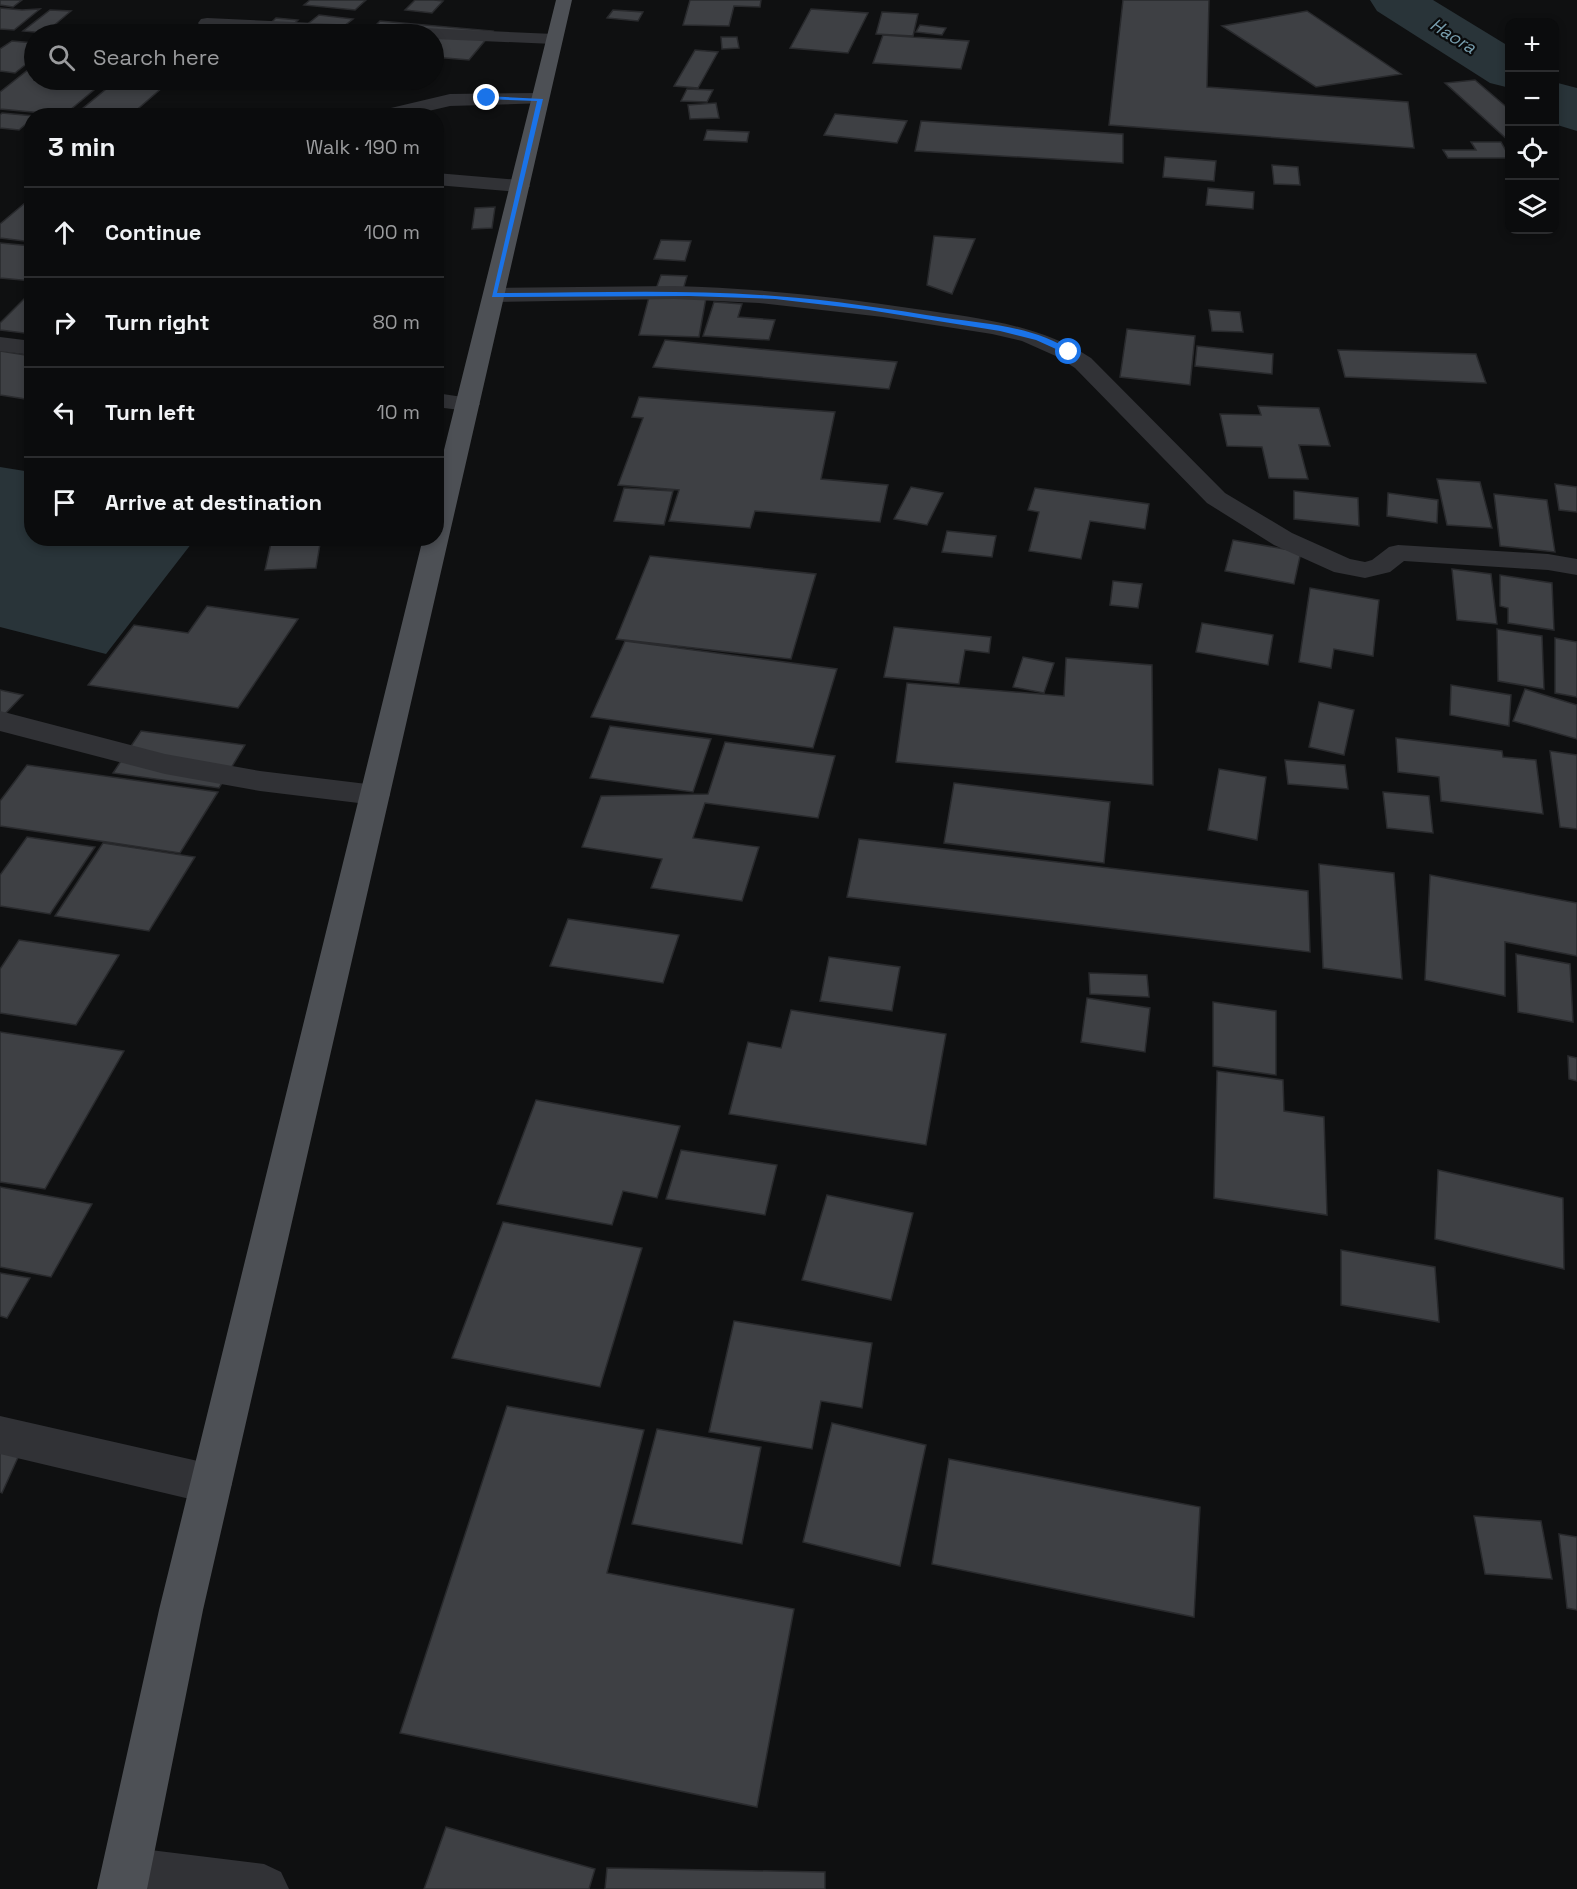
<!DOCTYPE html>
<meta charset="utf-8">
<style>
body{margin:0;font-family:"Space Grotesk",sans-serif;background:#191a1b;color:#f1f3f6}
.controls{position:absolute;right:18px;top:18px;display:grid;overflow:hidden;border-radius:12px;box-shadow:0 3px 9px #0003}
.controls button{width:54px;height:54px;display:grid;place-items:center;padding:0;border:0;border-bottom:2px solid #2b2c2e;background:#0b0c0d;color:#f1f3f6;font:30px sans-serif}
.stop{position:absolute;width:18px;height:18px;margin:-14px;border:4px solid #1a73e8;border-radius:50%;background:#fff}
.stop.end{background:#1a73e8;border-color:#fff;box-shadow:0 2px 6px #0008}
.list{margin:0;padding:0;list-style:none}
h2{display:flex;justify-content:space-between;align-items:center;height:78px;margin:0;padding:0 24px;font-size:26px}
h2 small{font-size:20px;font-weight:400;color:#9a9b9d}
.list li{display:grid;grid-template-columns:39px 1fr auto;gap:18px;align-items:center;box-sizing:border-box;height:90px;padding:0 24px;border-top:2px solid #2b2c2e}
.list b{display:block;font-size:22px;white-space:nowrap}
.list em{font-size:20px;font-style:normal;color:#9a9b9d}
.icon{flex:none;width:33px;height:33px;fill:none;stroke:currentColor;stroke-width:2;stroke-linecap:round;stroke-linejoin:round}
.map{position:relative;flex:none;width:1577px;height:1889px;overflow:hidden}
.search{position:absolute;background:#0b0c0d;box-shadow:0 3px 9px #0003;left:24px;top:24px;width:420px;height:66px;display:flex;align-items:center;gap:15px;box-sizing:border-box;padding:0 21px;border-radius:33px;color:#9a9b9d;font-size:22px}
.panel{position:absolute;background:#0b0c0d;box-shadow:0 3px 9px #0003;left:24px;top:108px;width:420px;height:438px;border-radius:24px}
.map>svg:first-child{display:block}
.water{fill:#293439}
.lines{fill:none;stroke-linecap:round;stroke-linejoin:round}
.river{fill:#293439;fill-rule:evenodd}
.building{fill:#3e4044;stroke:#292a2d;stroke-width:1.5}
.minor{fill:#313236;fill-rule:evenodd}
.major{fill:#4d5055;fill-rule:evenodd}
.route{fill:#1a73e8}
.labels{text-anchor:middle;stroke-width:4.5;stroke-linejoin:round;paint-order:stroke}
.far-water-label{font-size:18px;font-style:italic;fill:#779dad;stroke:#0a0b0c}
</style>
<div class="map">
<svg width="1577" height="1889" viewBox="0 0 1577 1889">
<rect width="100%" height="100%" fill="#0f1011"/>
<!-- water -->
<path class="water" d="M 0,467 L 31,472 L 32,538 L 195,539 L 106,654 L 0,627 Z"/>
<g class="lines">
<!-- river -->
<path class="river" d="M 1370,0 L 1433,0 L 1510,47 L 1510,88 L 1490,83 L 1377,11 Z
M 1554,82 L 1577,88 L 1577,131 L 1554,124 Z"/>
</g>
<!-- building -->
<path class="building" d="M 0,0 L 22,0 L 13,7 L 0,5 Z
M 310,0 L 366,0 L 355,10 L 304,5 Z
M 415,0 L 434,0 L 443,1 L 432,13 L 405,10 Z
M 690,0 L 761,0 L 760,7 L 734,6 L 729,26 L 683,25 Z
M 1123,0 L 1209,0 L 1207,87 L 1408,102 L 1414,148 L 1109,125 Z
M 0,8 L 22,10 L 40,9 L 14,30 L 0,29 Z
M 811,9 L 868,13 L 848,53 L 790,48 Z
M 50,10 L 71,11 L 45,33 L 23,31 Z
M 613,10 L 643,12 L 638,21 L 607,18 Z
M 1307,11 L 1401,74 L 1316,87 L 1222,26 Z
M 882,12 L 918,14 L 913,36 L 876,34 Z
M 319,15 L 353,19 L 334,34 L 295,34 Z
M 276,18 L 298,20 L 283,34 L 259,34 Z
M 380,21 L 493,31 L 469,60 L 434,57 L 434,34 L 367,34 Z
M 920,25 L 946,28 L 942,35 L 916,32 Z
M 199,31 L 245,34 L 195,34 Z
M 883,35 L 969,41 L 961,69 L 873,63 Z
M 721,37 L 737,37 L 739,48 L 722,49 Z
M 12,41 L 34,43 L 34,58 L 15,73 L 0,71 L 0,49 Z
M 695,50 L 718,52 L 698,88 L 674,86 Z
M 34,65 L 34,80 L 106,80 L 64,115 L 0,109 L 0,92 Z
M 117,80 L 171,80 L 132,114 L 82,109 Z
M 1475,80 L 1510,110 L 1510,142 L 1445,83 Z
M 687,89 L 713,90 L 707,102 L 681,101 Z
M 716,103 L 719,118 L 690,119 L 688,105 Z
M 2,113 L 35,116 L 32,116 L 32,119 L 19,130 L 0,128 L 0,115 Z
M 835,114 L 907,121 L 897,143 L 824,135 Z
M 921,121 L 1123,134 L 1123,163 L 915,151 Z
M 707,130 L 749,132 L 747,142 L 704,140 Z
M 1471,142 L 1501,142 L 1510,158 L 1448,158 L 1443,150 L 1476,150 Z
M 1165,157 L 1216,161 L 1214,181 L 1163,177 Z
M 1272,165 L 1298,167 L 1300,185 L 1274,184 Z
M 1208,188 L 1254,192 L 1253,209 L 1206,205 Z
M 32,197 L 32,242 L 0,238 L 0,224 Z
M 495,207 L 492,228 L 472,229 L 475,208 Z
M 934,236 L 975,239 L 952,294 L 927,285 Z
M 661,240 L 691,241 L 685,261 L 654,259 Z
M 0,243 L 32,246 L 32,281 L 0,278 Z
M 661,275 L 687,276 L 683,290 L 656,289 Z
M 32,291 L 32,334 L 0,330 L 0,323 Z
M 649,297 L 706,298 L 699,337 L 639,335 Z
M 714,302 L 742,304 L 738,317 L 775,320 L 769,340 L 703,336 Z
M 1209,310 L 1240,312 L 1243,332 L 1212,331 Z
M 1127,329 L 1195,336 L 1190,385 L 1120,377 Z
M 665,340 L 897,362 L 889,389 L 653,367 Z
M 1197,346 L 1273,354 L 1272,374 L 1195,366 Z
M 1338,350 L 1476,354 L 1486,383 L 1345,377 Z
M 0,351 L 32,356 L 32,400 L 0,395 Z
M 639,397 L 835,412 L 821,479 L 888,485 L 880,522 L 755,511 L 750,528 L 669,521 L 679,490 L 618,485 L 643,418 L 632,417 Z
M 1258,406 L 1319,408 L 1330,446 L 1299,445 L 1308,479 L 1269,478 L 1262,447 L 1227,446 L 1220,414 L 1261,415 Z
M 1437,479 L 1480,482 L 1492,528 L 1447,525 Z
M 1555,484 L 1577,487 L 1577,512 L 1559,510 Z
M 911,487 L 943,493 L 927,525 L 894,519 Z
M 624,488 L 673,491 L 664,525 L 614,521 Z
M 1035,488 L 1149,504 L 1145,529 L 1090,521 L 1081,559 L 1029,551 L 1039,512 L 1028,510 Z
M 1294,491 L 1358,498 L 1359,526 L 1294,519 Z
M 1388,493 L 1438,500 L 1437,523 L 1387,516 Z
M 1494,494 L 1547,500 L 1555,552 L 1500,546 Z
M 947,531 L 996,536 L 992,557 L 942,552 Z
M 272,538 L 321,538 L 316,568 L 265,570 Z
M 1233,540 L 1301,552 L 1294,584 L 1225,571 Z
M 650,556 L 816,574 L 791,659 L 616,639 Z
M 1452,569 L 1491,574 L 1497,624 L 1457,620 Z
M 1500,575 L 1552,583 L 1554,630 L 1508,623 L 1508,608 L 1500,606 Z
M 1113,581 L 1142,584 L 1138,608 L 1110,605 Z
M 1310,588 L 1379,600 L 1373,656 L 1334,649 L 1331,668 L 1299,662 Z
M 207,606 L 298,619 L 238,708 L 88,685 L 134,625 L 188,633 Z
M 1202,623 L 1273,635 L 1268,665 L 1196,652 Z
M 894,627 L 991,637 L 989,653 L 965,650 L 959,684 L 884,677 Z
M 1497,629 L 1542,636 L 1544,689 L 1498,681 Z
M 1555,638 L 1577,642 L 1577,697 L 1555,693 Z
M 625,641 L 837,669 L 813,748 L 591,717 Z
M 1023,657 L 1054,663 L 1044,693 L 1013,687 Z
M 1066,658 L 1152,665 L 1153,785 L 896,762 L 907,683 L 1064,696 Z
M 1451,685 L 1511,695 L 1509,726 L 1450,715 Z
M 1525,689 L 1577,705 L 1577,739 L 1513,721 Z
M 0,690 L 23,695 L 5,714 L 0,713 Z
M 1319,702 L 1354,710 L 1344,755 L 1309,747 Z
M 610,726 L 711,739 L 693,792 L 590,778 Z
M 141,731 L 245,745 L 219,788 L 113,773 Z
M 1396,738 L 1502,751 L 1503,757 L 1536,760 L 1543,814 L 1441,801 L 1439,777 L 1398,772 Z
M 725,742 L 835,756 L 818,818 L 705,803 L 693,838 L 759,847 L 742,901 L 651,888 L 662,859 L 582,847 L 601,796 L 708,794 Z
M 1550,751 L 1577,755 L 1577,829 L 1560,827 Z
M 1285,760 L 1345,765 L 1348,789 L 1288,784 Z
M 27,765 L 218,792 L 180,853 L 0,826 L 0,801 Z
M 1219,769 L 1266,777 L 1257,840 L 1208,830 Z
M 954,783 L 1110,802 L 1104,863 L 944,843 Z
M 1383,792 L 1429,796 L 1433,833 L 1387,828 Z
M 27,837 L 95,847 L 50,914 L 0,906 L 0,875 Z
M 859,839 L 1308,891 L 1310,952 L 847,897 Z
M 103,843 L 195,857 L 149,931 L 55,916 Z
M 1319,864 L 1394,873 L 1402,979 L 1323,968 Z
M 1430,875 L 1577,903 L 1577,956 L 1505,942 L 1505,996 L 1425,980 Z
M 568,919 L 679,935 L 663,983 L 550,966 Z
M 19,940 L 119,955 L 76,1025 L 0,1013 L 0,969 Z
M 1516,954 L 1570,964 L 1573,1022 L 1518,1012 Z
M 829,957 L 900,967 L 892,1011 L 820,1001 Z
M 1089,973 L 1147,975 L 1149,997 L 1090,994 Z
M 1087,998 L 1150,1008 L 1145,1052 L 1081,1042 Z
M 1213,1002 L 1276,1011 L 1276,1075 L 1213,1066 Z
M 791,1010 L 946,1034 L 926,1145 L 729,1114 L 748,1042 L 781,1048 Z
M 0,1032 L 124,1051 L 45,1189 L 0,1182 Z
M 1568,1056 L 1577,1058 L 1577,1081 L 1569,1079 Z
M 1217,1071 L 1283,1080 L 1284,1111 L 1324,1117 L 1327,1215 L 1214,1198 Z
M 536,1100 L 680,1126 L 657,1198 L 623,1191 L 612,1225 L 497,1204 Z
M 681,1150 L 777,1165 L 765,1215 L 666,1199 Z
M 1438,1170 L 1563,1198 L 1564,1269 L 1435,1239 Z
M 0,1187 L 92,1204 L 51,1277 L 0,1267 Z
M 827,1195 L 913,1213 L 891,1300 L 802,1280 Z
M 503,1222 L 642,1248 L 600,1387 L 452,1358 Z
M 1341,1250 L 1435,1267 L 1439,1322 L 1341,1305 Z
M 0,1273 L 30,1278 L 7,1318 L 0,1316 Z
M 734,1321 L 872,1343 L 862,1408 L 821,1401 L 812,1449 L 709,1432 Z
M 507,1406 L 644,1430 L 607,1573 L 794,1609 L 757,1807 L 400,1733 Z
M 832,1423 L 926,1445 L 900,1566 L 803,1542 Z
M 657,1429 L 761,1447 L 742,1544 L 632,1524 Z
M 0,1442 L 24,1444 L 2,1493 L 0,1492 Z
M 949,1459 L 1200,1507 L 1194,1617 L 932,1564 Z
M 1474,1516 L 1541,1521 L 1552,1579 L 1485,1574 Z
M 1559,1534 L 1577,1537 L 1577,1610 L 1567,1608 Z
M 446,1827 L 595,1869 L 589,1889 L 424,1889 Z
M 607,1868 L 825,1872 L 825,1889 L 605,1889 Z"/>
<g class="lines">
<!-- minor -->
<path class="minor" d="M 207,18 L 554,34 L 560,35 L 563,39 L 560,43 L 554,44 L 434,39 L 434,34 L 344,34 L 201,27 L 198,23 L 201,19 Z
M 540,93 L 547,95 L 549,99 L 547,103 L 450,106 L 407,116 L 372,116 L 374,112 L 450,94 Z
M 436,173 L 520,180 L 527,182 L 530,186 L 527,190 L 520,192 L 436,185 Z
M 674,286 C 756,288 836,297 916,309 C 977,318 1039,324 1091,358 L 1225,493 L 1292,533 L 1350,559 L 1365,562 L 1372,560 L 1389,547 L 1398,545 L 1548,554 L 1577,559 L 1577,575 L 1548,570 L 1404,561 L 1390,572 L 1365,578 L 1334,572 L 1274,545 L 1207,503 L 1075,368 L 1058,357 L 1022,341 L 992,334 L 883,317 L 759,303 L 674,299 L 494,302 L 486,300 L 483,295 L 486,290 L 494,288 Z
M 0,337 L 32,341 L 32,355 L 0,351 Z
M 436,393 L 476,399 L 480,404 L 476,409 L 468,411 L 436,407 Z
M 0,711 L 165,754 L 260,771 L 375,785 L 386,788 L 390,795 L 386,802 L 375,805 L 260,791 L 165,774 L 0,731 Z
M 0,1416 L 211,1464 L 226,1470 L 232,1484 L 226,1498 L 211,1504 L 0,1454 Z
M 126,1847 L 264,1864 L 281,1872 L 289,1889 L 110,1889 L 102,1871 L 109,1854 Z"/>
<!-- major -->
<path class="major" d="M 556,0 L 572,0 L 203,1610 L 147,1889 L 97,1889 L 159,1610 L 423,538 L 436,538 L 436,482 Z"/>
</g>
<!-- route -->
<path class="route" d="M 487,96 L 543,99 L 497,293 C 590,293 683,289 775,296 C 832,300 889,309 946,318 C 987,324 1038,327 1072,352 L 1067,354 L 1036,340 L 1000,331 L 869,310 L 775,299 L 689,296 L 492,297 L 537,101 L 485,99 Z"/>
<g class="labels">
<!-- far-water labels -->
<g class="far-water-label">
<text transform="translate(1453 36) rotate(32)" y="6">Haora</text>
</g>
</g>
</svg>
<div class="controls">
<button>+</button>
<button>−</button>
<button><svg class="icon" aria-label="locate" viewBox="0 0 24 24"><circle cx="12" cy="12" r="6"/><path d="M12 2v4M12 18v4M2 12h4M18 12h4"/></svg></button>
<button><svg class="icon" aria-label="layers" viewBox="0 0 24 24"><path d="M12 4l9 5-9 5-9-5zM3 14l9 5 9-5"/></svg></button>
</div>
<div class="stop" style="left:1069px;top:352px"></div>
<div class="stop end" style="left:487px;top:98px"></div>
<div class="search"><svg class="icon" aria-label="search" viewBox="0 0 24 24"><circle cx="10" cy="10" r="6"/><path d="M15 15l6 6"/></svg>Search here</div>
<section class="panel">
<h2>3 min<small>Walk · 190 m</small></h2>
<ul class="list">
<li><svg class="icon" aria-label="ahead" viewBox="0 0 24 24"><path d="M12 20V5M6 11l6-6 6 6"/></svg><div><b>Continue</b></div><em>100 m</em></li>
<li><svg class="icon" aria-label="right" viewBox="0 0 24 24"><path d="M7 20v-9h11M14 6l5 5-5 5"/></svg><div><b>Turn right</b></div><em>80 m</em></li>
<li><svg class="icon" aria-label="left" viewBox="0 0 24 24"><path d="M17 20v-9H6M10 6l-5 5 5 5"/></svg><div><b>Turn left</b></div><em>10 m</em></li>
<li><svg class="icon" aria-label="arrive" viewBox="0 0 24 24"><path d="M6 21V4h12l-3 4 3 4H6"/></svg><div><b>Arrive at destination</b></div></li>
</ul>
</section>
</div>
